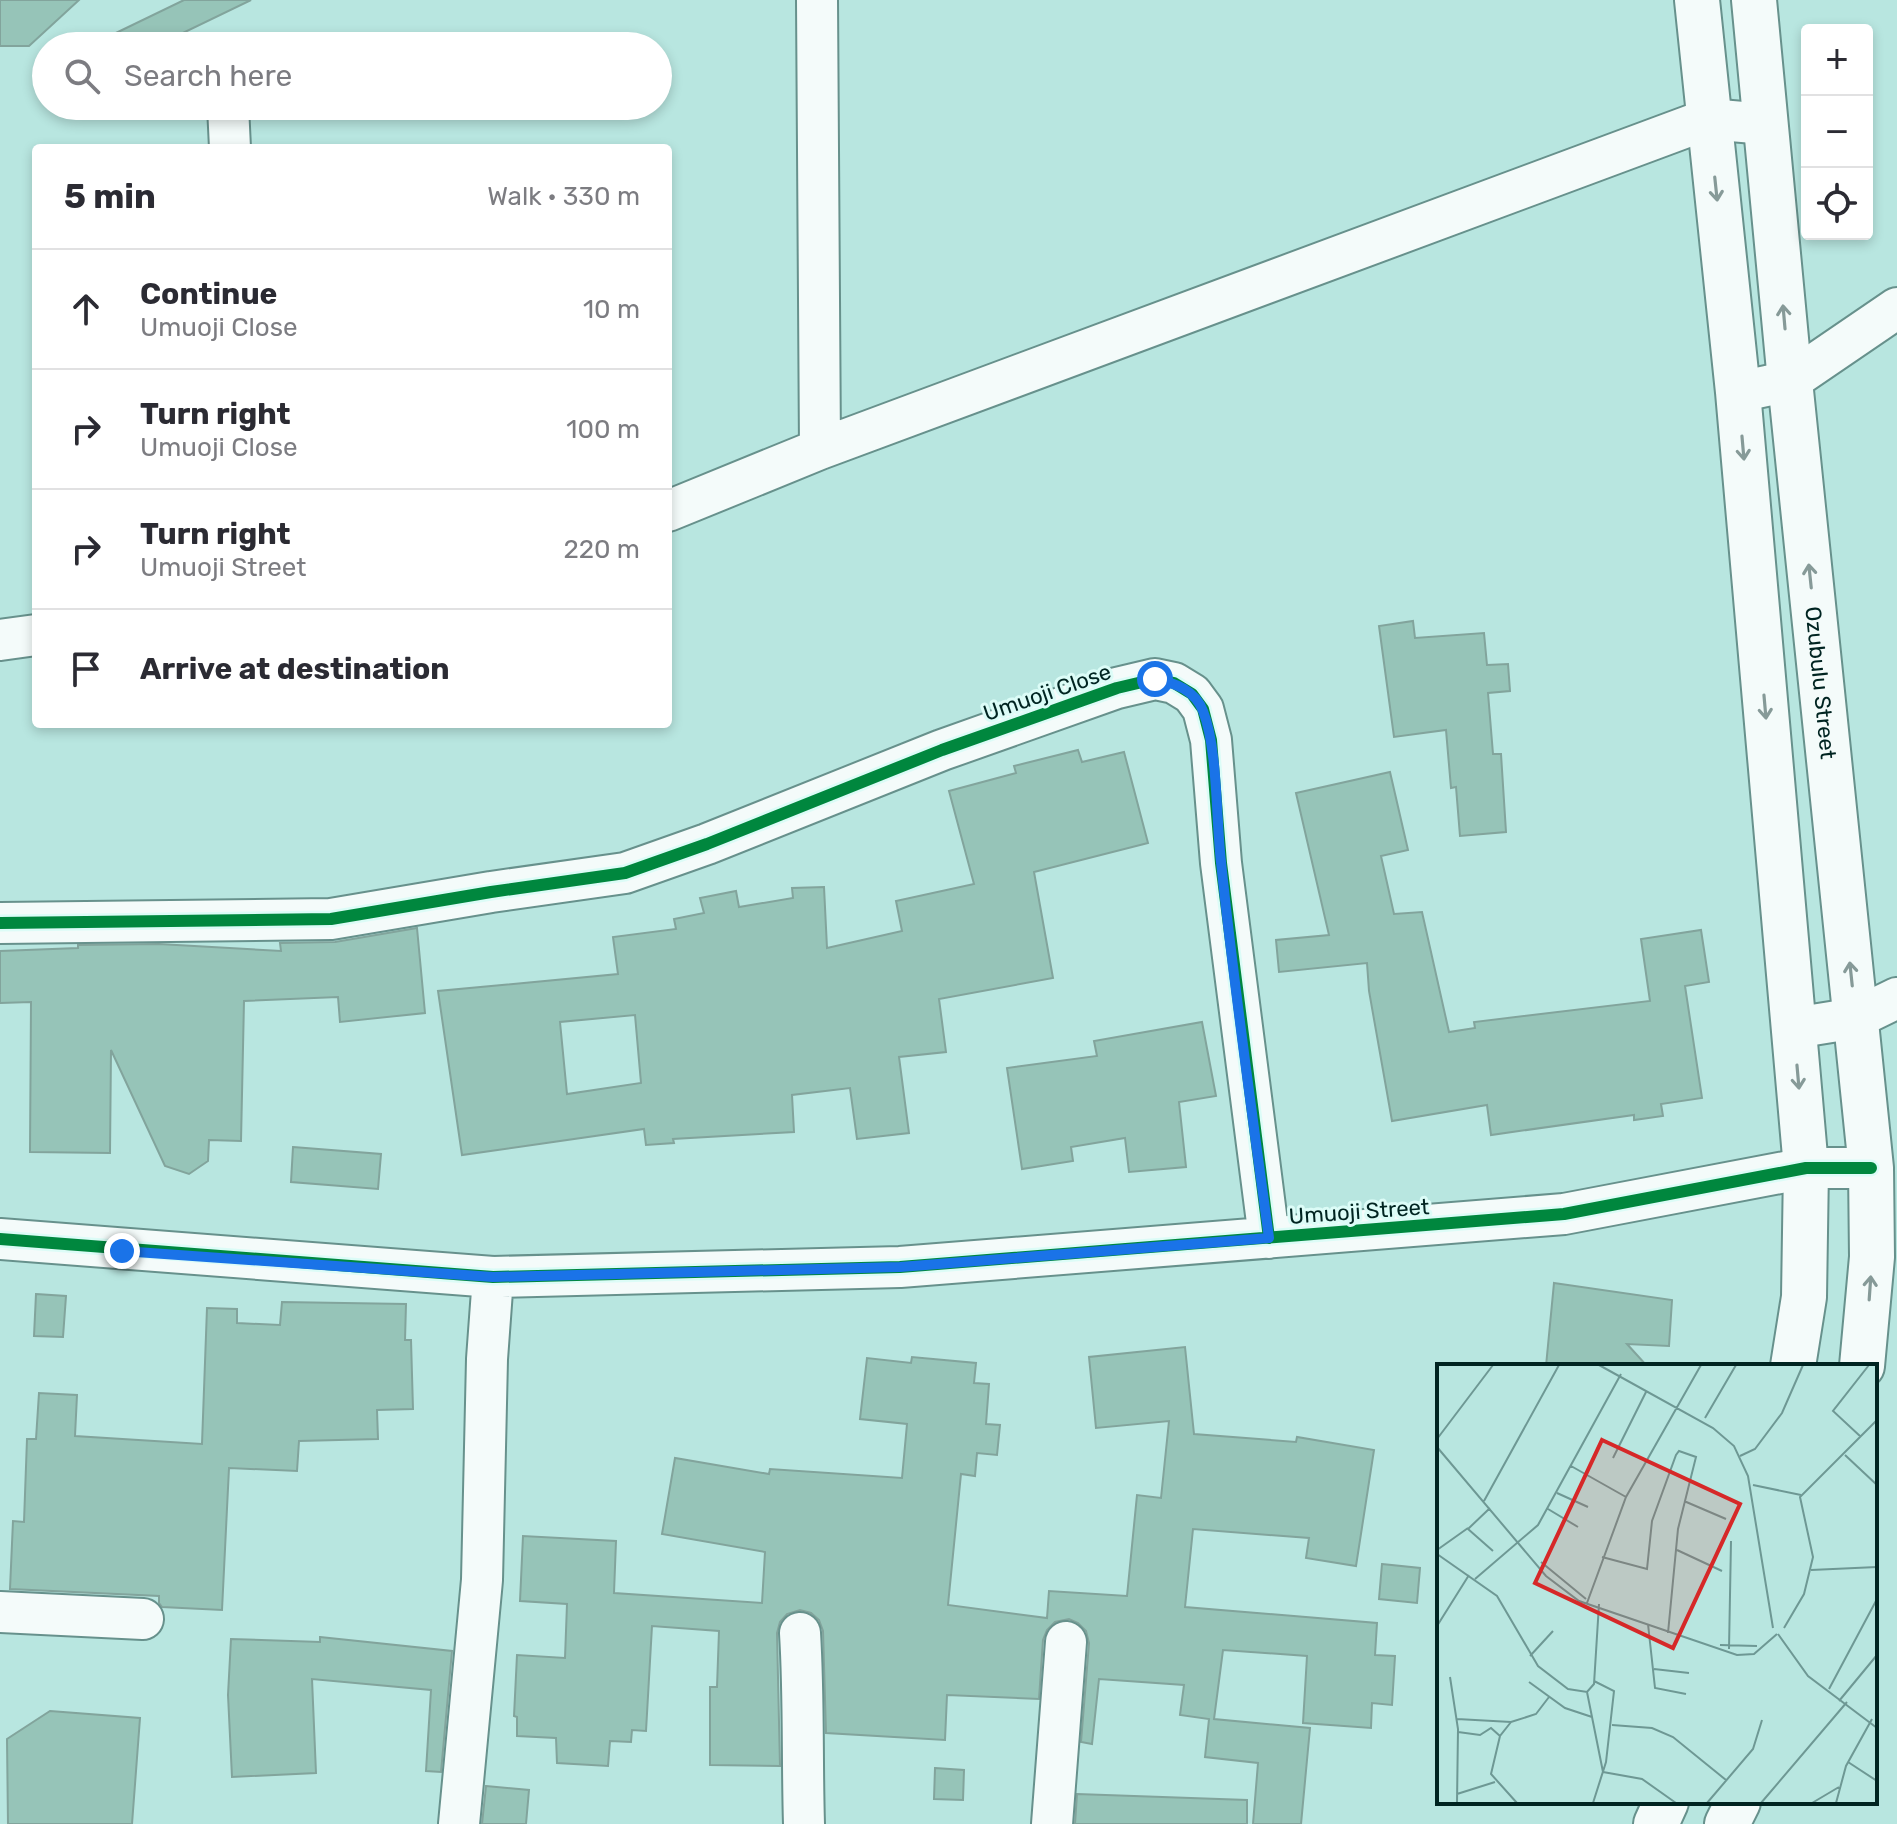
<!DOCTYPE html>
<meta charset="utf-8">
<style>
body{margin:0;font-family:Rubik,sans-serif;background:#f2f2f3;color:#2b2b33}
.controls{position:absolute;right:24px;top:24px;display:grid;overflow:hidden;border-radius:8px;box-shadow:0 4px 12px #0003}
.controls button{width:72px;height:72px;display:grid;place-items:center;padding:0;border:0;border-bottom:2px solid #e1e1e2;background:#fff;color:#2b2b33;font:40px sans-serif}
.stop{position:absolute;width:24px;height:24px;margin:-18px;border:6px solid #1a73e8;border-radius:50%;background:#fff}
.stop.end{background:#1a73e8;border-color:#fff;box-shadow:0 2px 8px #0008}
.list{margin:0;padding:0;list-style:none}
h2{display:flex;justify-content:space-between;align-items:center;height:104px;margin:0;padding:0 32px;font-size:34px}
h2 small{font-size:26px;font-weight:400;color:#7c7c81}
.list li{display:grid;grid-template-columns:52px 1fr auto;gap:24px;align-items:center;box-sizing:border-box;height:120px;padding:0 32px;border-top:2px solid #e1e1e2}
.list b{display:block;font-size:30px;white-space:nowrap}
.list p{margin:0;font-size:26px;white-space:nowrap;color:#7c7c81}
.list em{font-size:26px;font-style:normal;color:#7c7c81}
.icon{flex:none;width:44px;height:44px;fill:none;stroke:currentColor;stroke-width:2;stroke-linecap:round;stroke-linejoin:round}
.map{position:relative;flex:none;width:1897px;height:1824px;overflow:hidden}
.search{position:absolute;background:#fff;box-shadow:0 4px 12px #0003;left:32px;top:32px;width:640px;height:88px;display:flex;align-items:center;gap:20px;box-sizing:border-box;padding:0 28px;border-radius:44px;color:#7c7c81;font-size:30px}
.panel{position:absolute;background:#fff;box-shadow:0 4px 12px #0003;left:32px;top:144px;width:640px;height:584px;border-radius:8px}
.map>svg:first-child{display:block}
.building{fill:#96c4b8;stroke:#82a49c;stroke-width:2;fill-rule:evenodd}
.lines{fill:none;stroke-linecap:round;stroke-linejoin:round}
.street-casing{stroke:#67918c;stroke-width:44}
.secondary-casing{stroke:#67918c;stroke-width:48}
.street{stroke:#f4fbfa;stroke-width:40}
.secondary{stroke:#f4fbfa;stroke-width:44}
.cycleway-casing{stroke:#dcfcf7;stroke-width:17}
.cycleway{stroke:#00873e;stroke-width:12}
.oneway{stroke:#869a98}
.route{stroke:#1a73e8;stroke-width:10}
.labels{text-anchor:middle;stroke-width:6;stroke-linejoin:round;paint-order:stroke}
.street-label{font-size:22px;fill:#002421;stroke:#dcfcf7}
.inset-road{fill:none;stroke:#6e9894;stroke-width:2}
.view{fill:#d62828;fill-opacity:0.15;stroke:#d62828;stroke-width:4}
.inset-edge{fill:none;stroke:#002421;stroke-width:4}
</style>
<div class="map">
<svg width="1897" height="1824" viewBox="0 0 1897 1824">
<rect width="100%" height="100%" fill="#b8e6e0"/>
<!-- building -->
<path class="building" d="M 0,0 L 79,0 L 29,46 L 0,46 Z
M 184,0 L 251,0 L 156,46 L 89,46 Z
M 1413,621 L 1415,638 L 1484,633 L 1487,665 L 1508,664 L 1510,691 L 1488,693 L 1493,754 L 1501,754 L 1506,832 L 1460,836 L 1456,787 L 1451,788 L 1446,730 L 1394,737 L 1379,626 Z
M 1078,750 L 1082,762 L 1124,752 L 1148,843 L 1034,872 L 1053,978 L 939,999 L 946,1052 L 899,1057 L 909,1133 L 857,1139 L 850,1088 L 792,1095 L 794,1132 L 673,1139 L 674,1143 L 646,1145 L 644,1129 L 462,1155 L 438,991 L 618,974 L 613,937 L 676,929 L 674,919 L 704,913 L 700,898 L 736,891 L 739,907 L 793,898 L 792,888 L 824,887 L 827,948 L 902,931 L 896,901 L 974,884 L 949,791 L 1016,773 L 1014,766 ZM 635,1015 L 641,1083 L 567,1094 L 560,1022 Z
M 1390,772 L 1408,850 L 1381,856 L 1394,914 L 1422,912 L 1449,1032 L 1475,1028 L 1474,1022 L 1650,1001 L 1641,939 L 1701,930 L 1709,982 L 1685,986 L 1702,1098 L 1661,1104 L 1663,1116 L 1634,1120 L 1634,1115 L 1491,1135 L 1487,1105 L 1392,1121 L 1369,991 L 1367,963 L 1279,972 L 1276,940 L 1329,935 L 1296,793 Z
M 417,928 L 425,1013 L 340,1022 L 338,997 L 244,1001 L 241,1141 L 209,1140 L 208,1161 L 189,1174 L 165,1166 L 111,1050 L 110,1153 L 30,1152 L 31,1002 L 0,1003 L 0,951 L 78,948 L 78,945 L 159,944 L 281,951 L 280,943 L 335,942 Z
M 1202,1022 L 1216,1096 L 1179,1102 L 1186,1167 L 1129,1172 L 1125,1138 L 1071,1147 L 1073,1161 L 1022,1169 L 1007,1068 L 1097,1056 L 1094,1041 Z
M 293,1147 L 381,1154 L 378,1189 L 291,1182 Z
M 1554,1283 L 1672,1300 L 1669,1346 L 1627,1344 L 1647,1366 L 1546,1366 Z
M 36,1294 L 66,1296 L 63,1337 L 34,1336 Z
M 282,1302 L 406,1304 L 405,1340 L 411,1340 L 413,1409 L 377,1410 L 378,1439 L 299,1441 L 297,1471 L 229,1468 L 222,1610 L 162,1607 L 159,1603 L 159,1596 L 10,1589 L 13,1521 L 24,1522 L 27,1439 L 36,1439 L 39,1393 L 77,1395 L 75,1436 L 202,1444 L 207,1308 L 237,1309 L 237,1323 L 280,1325 Z
M 1185,1347 L 1194,1434 L 1296,1442 L 1297,1437 L 1374,1450 L 1356,1566 L 1306,1558 L 1309,1538 L 1193,1529 L 1185,1607 L 1377,1623 L 1375,1655 L 1395,1656 L 1392,1705 L 1372,1703 L 1371,1728 L 1303,1723 L 1307,1656 L 1223,1650 L 1214,1719 L 1310,1728 L 1301,1824 L 1253,1824 L 1258,1763 L 1205,1757 L 1209,1719 L 1180,1715 L 1184,1685 L 1099,1679 L 1092,1744 L 1081,1742 L 1089,1643 L 1086,1631 L 1078,1623 L 1069,1619 L 1055,1622 L 1047,1630 L 1043,1640 L 1039,1699 L 947,1695 L 945,1740 L 826,1733 L 823,1631 L 819,1620 L 811,1613 L 800,1610 L 787,1614 L 780,1622 L 777,1633 L 780,1766 L 710,1765 L 710,1687 L 717,1687 L 719,1631 L 652,1626 L 646,1731 L 632,1730 L 631,1742 L 610,1741 L 608,1766 L 557,1763 L 556,1738 L 517,1736 L 517,1717 L 514,1716 L 517,1655 L 565,1658 L 567,1604 L 520,1601 L 523,1536 L 616,1541 L 614,1593 L 762,1603 L 765,1552 L 662,1534 L 675,1458 L 769,1474 L 770,1469 L 902,1478 L 907,1424 L 860,1419 L 867,1358 L 911,1363 L 912,1357 L 976,1363 L 974,1383 L 989,1384 L 986,1424 L 1000,1425 L 997,1455 L 977,1453 L 975,1476 L 961,1474 L 948,1605 L 1047,1618 L 1049,1591 L 1127,1596 L 1137,1495 L 1161,1498 L 1169,1421 L 1096,1428 L 1089,1357 Z
M 1382,1564 L 1420,1568 L 1417,1603 L 1379,1599 Z
M 320,1637 L 452,1651 L 441,1772 L 426,1771 L 431,1690 L 312,1679 L 316,1773 L 232,1777 L 228,1695 L 231,1639 L 320,1642 Z
M 50,1711 L 140,1718 L 132,1824 L 8,1824 L 7,1739 Z
M 935,1768 L 964,1770 L 963,1800 L 934,1799 Z
M 486,1786 L 529,1790 L 526,1824 L 482,1824 Z
M 1077,1794 L 1247,1800 L 1247,1824 L 1075,1824 Z"/>
<g class="lines">
<!-- street casing -->
<g class="street-casing">
<path id="street" d="M 817,0 L 820,449
M 228,106 L 230,148
M 1738,392 L 1790,381 L 1897,308
M 668,511 L 820,449 L 1708,119 L 1766,124
M 0,640 L 36,635
M 0,923 L 331,919 L 491,892 L 625,873 L 707,844 L 942,750 L 1117,688 L 1155,679 L 1174,683 L 1192,694 L 1203,709 L 1211,740 L 1221,863 L 1269,1238
M 1794,1028 L 1856,1018 L 1897,998
M 0,1239 L 493,1277 L 900,1267 L 1564,1214 L 1806,1168 L 1871,1168
M 0,1612 L 143,1619
M 800,1633 C 804,1697 802,1760 804,1824
M 459,1824 L 482,1580 L 487,1359 L 493,1277
M 1052,1824 L 1066,1642"/>
</g>
<!-- secondary casing -->
<g class="secondary-casing">
<g id="secondary">
<path d="M 1697,0 L 1738,392 L 1806,1168 L 1804,1297 L 1793,1366"/>
<path id="s1" d="M 1754,0 L 1790,381 L 1871,1168 L 1872,1257 L 1862,1366"/>
<path d="M 1656,1824 L 1666,1802"/>
<path d="M 1727,1824 L 1738,1802"/>
</g>
</g>
<!-- street -->
<use href="#street" class="street"/>
<!-- secondary -->
<use href="#secondary" class="secondary"/>
<!-- cycleway casing -->
<g class="cycleway-casing">
<path id="cycleway" d="M 0,923 L 331,919 L 491,892 L 625,873 L 707,844 L 942,750 L 1117,688 L 1155,679 L 1174,683 L 1192,694 L 1203,709 L 1211,740 L 1221,863 L 1269,1238
M 0,1239 L 493,1277 L 900,1267 L 1564,1214 L 1806,1168 L 1871,1168"/>
</g>
<!-- cycleway -->
<use href="#cycleway" class="cycleway"/>
</g>
<!-- one-way arrows -->
<defs><path id="oneway-shaft" d="M-6 0H5M1.5-3L5.5 0L1.5 3" fill="none" stroke-width="1.6" stroke-linecap="round" stroke-linejoin="round" transform="scale(2)"/></defs>
<g class="oneway">
<use href="#oneway-shaft" transform="translate(1716 189) rotate(84)"/>
<use href="#oneway-shaft" transform="translate(1784 317) rotate(-95)"/>
<use href="#oneway-shaft" transform="translate(1743 448) rotate(85)"/>
<use href="#oneway-shaft" transform="translate(1810 576) rotate(-96)"/>
<use href="#oneway-shaft" transform="translate(1765 707) rotate(85)"/>
<use href="#oneway-shaft" transform="translate(1851 974) rotate(-96)"/>
<use href="#oneway-shaft" transform="translate(1798 1077) rotate(85)"/>
<use href="#oneway-shaft" transform="translate(1870 1288) rotate(-86)"/>
</g>
<g class="lines">
<!-- route -->
<path class="route" d="M 122,1251 L 493,1277 L 900,1267 L 1269,1238 C 1252,1113 1234,988 1221,862 C 1216,820 1218,749 1203,711 C 1195,690 1175,683 1155,679"/>
</g>
<g class="labels">
<!-- street labels -->
<g class="street-label">
<text dy="8" stroke="none"><textPath href="#s1" startOffset="686">Ozubulu Street</textPath></text>
<text transform="translate(1047 692) rotate(-19)" y="8">Umuoji Close</text>
<text transform="translate(1359 1211) rotate(-4)" y="8">Umuoji Street</text>
</g>
</g>
<!-- overview -->
<g transform="translate(1437 1364)">
<rect width="440" height="440" fill="#b8e6e0"/>
<path class="inset-road" d="M 162,1 L 276,64 L 297,82 L 311,112 L 336,264M 268,54 L 299,1M 424,73 L 396,47 L 432,1M 0,75 L 56,1M 0,83 L 109,212 L 142,237 L 300,291 L 317,290 L 340,270M 408,91 L 440,121M 303,92 L 318,85 L 345,49 L 366,1M 176,94 L 209,28M 134,102 L 189,133M 316,121 L 364,131M 120,129 L 151,143M 47,137 L 122,1M 247,137 L 289,155M 53,144 L 31,165 L 56,187M 111,145 L 141,163M 0,186 L 31,164M 240,186 L 285,207M 0,190 L 60,232 L 101,302 L 131,325 L 150,328 L 157,320 L 162,240M 165,193 L 210,205 L 215,157 L 239,91 L 242,87 L 259,93 L 241,165 L 231,269M 104,198 L 149,235M 374,206 L 440,203M 38,215 L 101,161 L 184,10M 150,239 L 189,133 L 264,1M 211,260 L 218,324 L 249,330M 0,262 L 32,211M 347,264 L 367,230 L 376,193 L 363,133 L 440,56M 341,270 L 371,312 L 440,364M 283,281 L 320,282M 292,285 L 294,177M 93,292 L 116,267M 217,305 L 252,309M 13,313 L 21,365 L 20,439M 92,318 L 128,344 L 155,353M 392,325 L 440,235M 150,328 L 166,408M 402,337 L 440,291M 20,355 L 74,358 L 99,350 L 112,333M 74,358 L 63,372 L 54,410 L 80,439M 175,361 L 215,364 L 236,373 L 289,416M 21,368 L 43,371 L 54,364 L 63,372M 411,398 L 440,417M 166,408 L 205,415 L 239,439M 20,430 L 58,418M 156,439 L 169,398 L 177,327 L 157,317M 270,439 L 316,385 L 325,356M 324,439 L 410,338M 375,439 L 402,423M 399,439 L 409,402 L 435,355"/>
<path class="view" d="M 165,76 L 303,140 L 236,284 L 98,219 Z"/>
<rect width="440" height="440" class="inset-edge"/>
</g>
</svg>
<div class="controls">
<button>+</button>
<button>−</button>
<button><svg class="icon" aria-label="locate" viewBox="0 0 24 24"><circle cx="12" cy="12" r="6"/><path d="M12 2v4M12 18v4M2 12h4M18 12h4"/></svg></button>
</div>
<div class="stop" style="left:1155px;top:679px"></div>
<div class="stop end" style="left:122px;top:1251px"></div>
<div class="search"><svg class="icon" aria-label="search" viewBox="0 0 24 24"><circle cx="10" cy="10" r="6"/><path d="M15 15l6 6"/></svg>Search here</div>
<section class="panel">
<h2>5 min<small>Walk · 330 m</small></h2>
<ul class="list">
<li><svg class="icon" aria-label="ahead" viewBox="0 0 24 24"><path d="M12 20V5M6 11l6-6 6 6"/></svg><div><b>Continue</b><p>Umuoji Close</p></div><em>10 m</em></li>
<li><svg class="icon" aria-label="right" viewBox="0 0 24 24"><path d="M7 20v-9h11M14 6l5 5-5 5"/></svg><div><b>Turn right</b><p>Umuoji Close</p></div><em>100 m</em></li>
<li><svg class="icon" aria-label="right" viewBox="0 0 24 24"><path d="M7 20v-9h11M14 6l5 5-5 5"/></svg><div><b>Turn right</b><p>Umuoji Street</p></div><em>220 m</em></li>
<li><svg class="icon" aria-label="arrive" viewBox="0 0 24 24"><path d="M6 21V4h12l-3 4 3 4H6"/></svg><div><b>Arrive at destination</b></div></li>
</ul>
</section>
</div>
